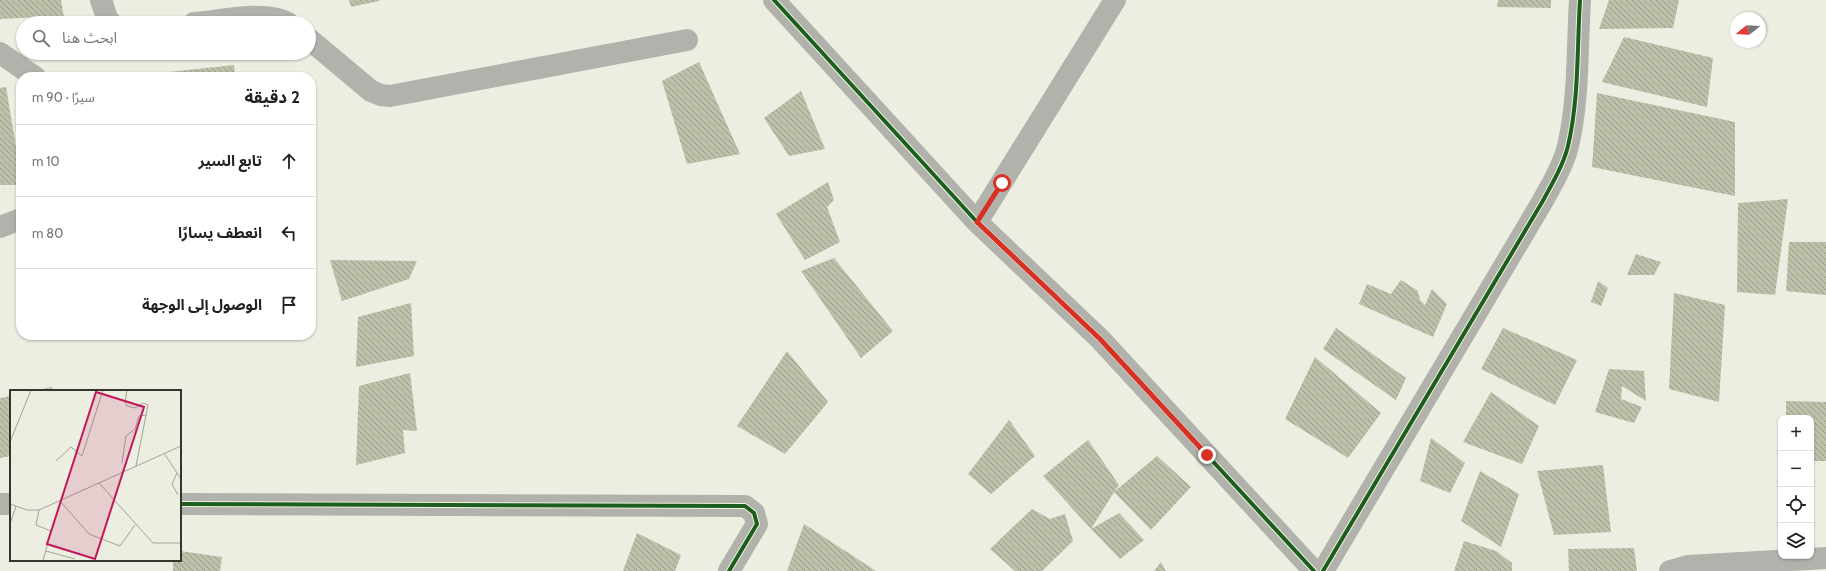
<!DOCTYPE html>
<html lang="ar">
<meta charset="utf-8">
<style>
body{margin:0;font-family:Cabin,"Noto Sans Arabic",sans-serif;background:#f6f6f6;color:#222;direction:rtl}
.controls{position:absolute;right:12px;bottom:12px;display:grid;overflow:hidden;border-radius:8px;box-shadow:0 1px 3px #0004}
.controls button{width:36px;height:36px;display:grid;place-items:center;padding:0;border:0;border-bottom:1px solid #e0e0e0;background:#fff;color:#222;font:20px sans-serif}
.compass{position:absolute;left:1730px;top:12px;width:36px;height:36px;border-radius:50%;background:#fff;box-shadow:0 1px 3px #0004;rotate:252deg}
.stop{position:absolute;width:12px;height:12px;margin:-9px;border:3px solid #d93025;border-radius:50%;background:#fff}
.stop.end{background:#d93025;border-color:#fff;box-shadow:0 1px 4px #0008}
.list{margin:0;padding:0;list-style:none}
h2{display:flex;justify-content:space-between;align-items:center;height:52px;margin:0;padding:0 16px;font-size:17px}
h2 small{font-size:13px;font-weight:400;color:#767676}
.list li{display:grid;grid-template-columns:26px 1fr auto;gap:12px;align-items:center;box-sizing:border-box;height:72px;padding:0 16px;border-top:1px solid #e0e0e0}
.list b{display:block;font-size:15px;white-space:nowrap}
.list em{font-size:13px;font-style:normal;color:#767676}
.icon{flex:none;width:22px;height:22px;fill:none;stroke:currentColor;stroke-width:2;stroke-linecap:round;stroke-linejoin:round}
.map{position:relative;flex:none;width:1826px;height:571px;overflow:hidden;direction:ltr}
.search{position:absolute;background:#fff;box-shadow:0 1px 3px #0004;left:16px;top:16px;width:300px;height:44px;display:flex;align-items:center;gap:10px;box-sizing:border-box;padding:0 14px;border-radius:22px;color:#767676;font-size:15px}
.panel{position:absolute;background:#fff;box-shadow:0 1px 3px #0004;left:16px;top:72px;width:300px;height:268px;border-radius:16px;direction:rtl}
.map>svg:first-child{display:block}
.building{fill:url(#building-back-hatch)}
.lines{fill:none;stroke-linecap:round;stroke-linejoin:round}
.minor{stroke:#b2b2ad;stroke-width:22}
.cycleway-casing{stroke:#f0f3dc;stroke-width:6}
.cycleway{stroke:#1b5e20;stroke-width:4}
.route{stroke:#d93025;stroke-width:5}
.inset-road{fill:none;stroke:#a2a499;stroke-width:1}
.view{fill:#c2185b;fill-opacity:0.15;stroke:#c2185b;stroke-width:2}
.inset-edge{fill:none;stroke:#34352c;stroke-width:2}
</style>
<div class="map">
<svg width="1826" height="571" viewBox="0 0 1826 571">
<defs>
<pattern id="building-back-hatch" width="6" height="6" patternUnits="userSpaceOnUse"><rect width="6" height="6" fill="#bec0a9"/><path d="M-1 5l2 2M0 0l6 6M5-1l2 2" fill="none" stroke="#9b9d8a"/></pattern>
</defs>
<rect width="100%" height="100%" fill="#eceee1"/>
<!-- building -->
<path class="building" d="M 0,0 L 61,0 L 65,23 L 42,23 L 42,17 L 0,19 Z
M 349,0 L 379,0 L 379,1 L 351,7 Z
M 1498,0 L 1551,0 L 1551,8 L 1497,7 Z
M 1609,0 L 1679,0 L 1673,28 L 1599,29 Z
M 1624,37 L 1713,58 L 1707,107 L 1602,82 Z
M 699,62 L 740,154 L 687,164 L 662,81 Z
M 234,65 L 235,77 L 152,77 L 151,74 Z
M 6,87 L 21,177 L 21,185 L 0,185 L 0,88 Z
M 801,91 L 825,149 L 789,156 L 764,118 Z
M 1597,93 L 1735,122 L 1735,196 L 1592,167 Z
M 828,182 L 834,200 L 827,207 L 840,242 L 805,260 L 776,214 Z
M 1788,199 L 1775,295 L 1737,292 L 1738,203 Z
M 1789,242 L 1826,242 L 1826,295 L 1786,291 Z
M 1636,254 L 1661,262 L 1654,275 L 1627,275 Z
M 834,258 L 893,331 L 861,358 L 801,271 Z
M 330,260 L 417,261 L 409,279 L 342,301 Z
M 1401,280 L 1418,291 L 1420,300 L 1425,305 L 1432,289 L 1447,304 L 1433,337 L 1359,304 L 1367,284 L 1391,294 Z
M 1598,281 L 1608,288 L 1601,306 L 1591,302 Z
M 1674,293 L 1725,305 L 1719,402 L 1669,389 Z
M 411,303 L 414,356 L 356,367 L 358,317 Z
M 1336,328 L 1406,378 L 1396,400 L 1323,349 Z
M 1503,328 L 1577,360 L 1555,405 L 1481,369 Z
M 787,351 L 828,402 L 785,454 L 737,426 Z
M 1315,357 L 1381,413 L 1348,458 L 1285,419 Z
M 1609,369 L 1644,371 L 1646,401 L 1622,386 L 1621,399 L 1642,407 L 1634,423 L 1595,412 Z
M 410,373 L 417,431 L 403,430 L 405,453 L 356,465 L 359,386 Z
M 52,387 L 52,391 L 38,391 L 38,390 Z
M 1491,392 L 1539,426 L 1522,464 L 1463,442 Z
M 11,396 L 11,456 L 0,458 L 0,398 Z
M 1786,401 L 1826,402 L 1826,461 L 1811,461 L 1811,418 L 1786,418 Z
M 1009,420 L 1035,456 L 991,494 L 968,474 Z
M 1431,438 L 1465,463 L 1450,493 L 1420,481 Z
M 1088,440 L 1119,485 L 1114,492 L 1157,456 L 1191,487 L 1151,530 L 1114,492 L 1091,529 L 1119,513 L 1144,540 L 1120,559 L 1091,529 L 1043,476 Z
M 1603,465 L 1611,532 L 1554,535 L 1537,471 Z
M 1480,471 L 1519,494 L 1501,547 L 1461,521 Z
M 1032,509 L 1050,519 L 1065,514 L 1073,541 L 1042,571 L 1015,571 L 990,549 Z
M 804,524 L 876,571 L 787,571 Z
M 637,533 L 681,555 L 675,571 L 623,571 Z
M 1464,541 L 1496,551 L 1512,563 L 1512,571 L 1454,571 Z
M 1634,548 L 1637,571 L 1569,571 L 1568,549 Z
M 180,551 L 222,557 L 220,571 L 173,571 L 173,560 L 180,560 Z
M 1161,562 L 1166,571 L 1154,571 Z"/>
<g class="lines">
<!-- minor -->
<path class="minor" d="M 101,0 L 107,18 L 111,23
M 774,0 L 977,222 L 1100,339 L 1314,571
M 194,23 C 220,21 266,10 288,23
M 309,39 L 371,91 L 381,95 L 390,96 L 687,40
M 0,53 L 35,77
M 977,222 L 1115,0
M 0,227 L 21,219
M 0,504 L 11,504
M 180,504 L 745,506 L 754,513 L 757,524 L 729,571
M 1323,571 L 1541,204 C 1551,186 1563,166 1568,146 C 1579,99 1577,48 1580,0
M 1670,571 L 1688,566 L 1826,558"/>
<!-- cycleway casing -->
<g class="cycleway-casing">
<path id="cycleway" d="M 774,0 L 977,222 L 1100,339 L 1314,571
M 180,504 L 745,506 L 754,513 L 757,524 L 729,571
M 1323,571 L 1541,204 C 1551,186 1563,166 1568,146 C 1579,99 1577,48 1580,0"/>
</g>
<!-- cycleway -->
<use href="#cycleway" class="cycleway"/>
</g>
<g class="lines">
<!-- route -->
<path class="route" d="M 1002,183 L 977,222 L 1100,339 L 1207,455"/>
</g>
<!-- overview -->
<g transform="translate(10 390)">
<rect width="171" height="171" fill="#eceee1"/>
<path class="inset-road" d="M 117,0 L 115,12 L 117,16 L 125,18 L 133,13 L 138,15 L 126,76M 0,52 L 21,0M 154,63 L 171,89M 46,71 L 61,57 L 72,66 L 93,0M 112,73 L 116,46 L 125,39 L 129,26 L 137,25M 167,83 L 162,94 L 168,105M 89,93 L 143,153 L 171,153M 50,111 L 79,144 L 110,156 L 125,135M 0,114 L 17,120 L 29,120 L 171,56M 29,120 L 26,135 L 41,141 L 33,171M 0,134 L 6,116M 36,161 L 65,169"/>
<path class="view" d="M 86,2 L 134,17 L 85,169 L 37,154 Z"/>
<rect width="171" height="171" class="inset-edge"/>
</g>
</svg>
<div class="controls">
<button>+</button>
<button>−</button>
<button><svg class="icon" aria-label="locate" viewBox="0 0 24 24"><circle cx="12" cy="12" r="6"/><path d="M12 2v4M12 18v4M2 12h4M18 12h4"/></svg></button>
<button><svg class="icon" aria-label="layers" viewBox="0 0 24 24"><path d="M12 4l9 5-9 5-9-5zM3 14l9 5 9-5"/></svg></button>
</div>
<svg class="compass" viewBox="-18 -18 36 36"><path d="M0-13l5 13h-10z" fill="#e53935"/><path d="M0 13l5-13h-10z" fill="#767676"/></svg>
<div class="stop" style="left:1002px;top:183px"></div>
<div class="stop end" style="left:1207px;top:455px"></div>
<div class="search"><svg class="icon" aria-label="search" viewBox="0 0 24 24"><circle cx="10" cy="10" r="6"/><path d="M15 15l6 6"/></svg>ابحث هنا</div>
<section class="panel">
<h2>2 دقيقة<small>سيرًا · 90 m</small></h2>
<ul class="list">
<li><svg class="icon" aria-label="ahead" viewBox="0 0 24 24"><path d="M12 20V5M6 11l6-6 6 6"/></svg><div><b>تابع السير</b></div><em>10 m</em></li>
<li><svg class="icon" aria-label="left" viewBox="0 0 24 24"><path d="M17 20v-9H6M10 6l-5 5 5 5"/></svg><div><b>انعطف يسارًا</b></div><em>80 m</em></li>
<li><svg class="icon" aria-label="arrive" viewBox="0 0 24 24"><path d="M6 21V4h12l-3 4 3 4H6"/></svg><div><b>الوصول إلى الوجهة</b></div></li>
</ul>
</section>
</div>
